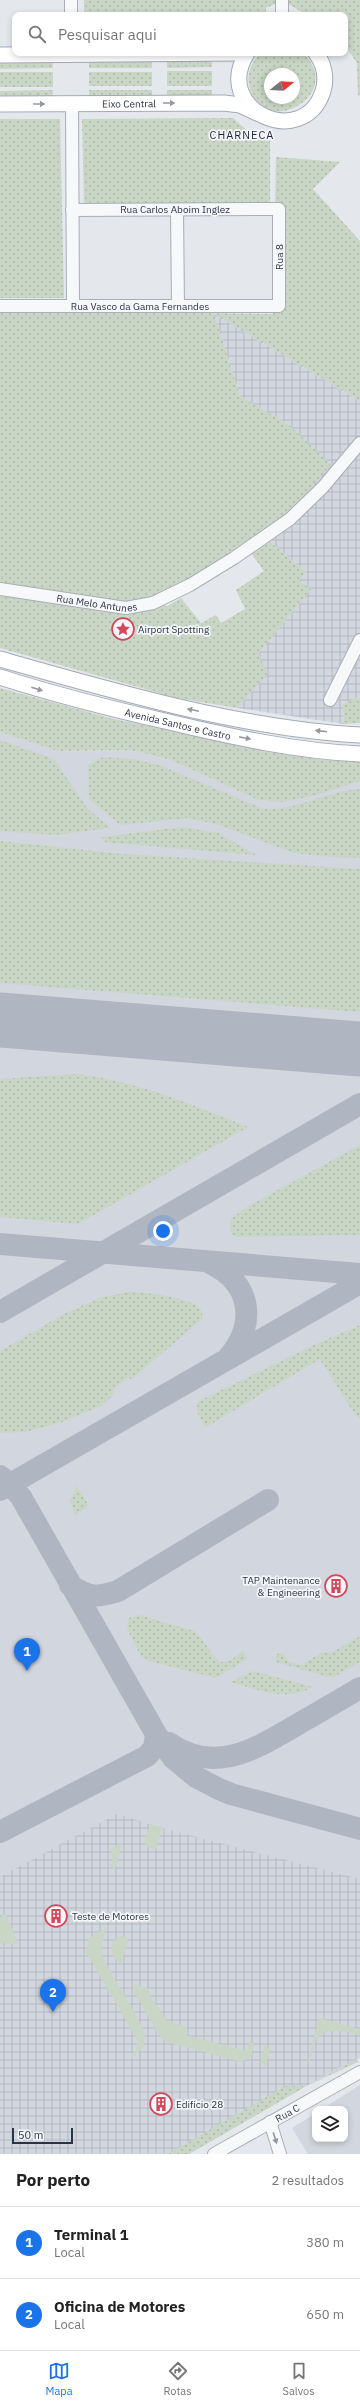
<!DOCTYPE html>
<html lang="pt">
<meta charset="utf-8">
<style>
body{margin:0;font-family:"IBM Plex Sans",sans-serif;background:#f2f2f2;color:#222}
.controls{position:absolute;right:12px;bottom:12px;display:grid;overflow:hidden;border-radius:8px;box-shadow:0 2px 6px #0003}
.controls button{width:36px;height:36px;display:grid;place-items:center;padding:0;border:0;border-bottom:1px solid #e0e0e0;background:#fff;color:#222;font:20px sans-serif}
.compass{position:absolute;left:264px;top:68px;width:36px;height:36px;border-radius:50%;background:#fff;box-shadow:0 2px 6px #0003;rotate:72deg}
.scale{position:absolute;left:12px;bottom:10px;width:61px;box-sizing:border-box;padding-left:4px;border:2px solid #2b3445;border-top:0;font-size:11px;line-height:14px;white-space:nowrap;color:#2b3445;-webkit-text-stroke:3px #f4f6f9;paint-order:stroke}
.you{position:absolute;left:163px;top:1231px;width:14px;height:14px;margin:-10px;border:3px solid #fff;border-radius:50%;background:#1a73e8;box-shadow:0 0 0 6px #1a73e833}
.badge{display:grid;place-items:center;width:26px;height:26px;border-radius:50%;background:#1a73e8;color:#fff;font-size:13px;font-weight:700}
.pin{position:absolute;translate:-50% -33px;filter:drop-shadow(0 1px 2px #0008)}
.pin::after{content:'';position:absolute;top:21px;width:14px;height:12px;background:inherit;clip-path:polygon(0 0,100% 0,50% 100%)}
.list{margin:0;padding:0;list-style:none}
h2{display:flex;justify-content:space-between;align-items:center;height:52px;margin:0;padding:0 16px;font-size:17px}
h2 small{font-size:13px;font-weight:400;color:#767676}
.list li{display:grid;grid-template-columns:26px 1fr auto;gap:12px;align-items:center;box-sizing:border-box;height:72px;padding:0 16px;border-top:1px solid #e0e0e0}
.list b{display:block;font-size:15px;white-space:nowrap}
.list p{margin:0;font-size:13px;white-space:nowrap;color:#767676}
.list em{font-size:13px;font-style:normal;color:#767676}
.icon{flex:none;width:22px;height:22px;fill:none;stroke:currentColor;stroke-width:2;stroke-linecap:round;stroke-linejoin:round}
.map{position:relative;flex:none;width:360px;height:2154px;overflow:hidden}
.search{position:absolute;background:#fff;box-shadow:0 2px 6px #0003;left:12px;right:12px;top:12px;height:44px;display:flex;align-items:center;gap:10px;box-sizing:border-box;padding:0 14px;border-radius:8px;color:#767676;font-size:15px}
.sheet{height:196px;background:#fff}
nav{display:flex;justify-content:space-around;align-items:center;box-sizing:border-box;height:56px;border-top:1px solid #e0e0e0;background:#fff;font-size:11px;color:#767676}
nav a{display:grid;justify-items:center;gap:2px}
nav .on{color:#1a73e8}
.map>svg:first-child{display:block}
.built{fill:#d2d6de}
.industrial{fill:url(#industrial-grid)}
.grass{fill:url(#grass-dots);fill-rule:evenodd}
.garden{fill:#c9d6c5}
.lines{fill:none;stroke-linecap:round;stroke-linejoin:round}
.taxiway{stroke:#b0b6c1;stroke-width:22}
.runway{stroke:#b0b6c1;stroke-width:55}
.minor-casing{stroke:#a9aeb7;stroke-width:14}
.major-casing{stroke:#a3abb8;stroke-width:17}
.minor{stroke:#f7f8fa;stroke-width:12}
.major{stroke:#fff;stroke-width:15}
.oneway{fill:#959aa2}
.oneway2{fill:#9196a0}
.labels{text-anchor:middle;stroke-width:3.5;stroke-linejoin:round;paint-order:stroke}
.street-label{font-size:10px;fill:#2b3445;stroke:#f4f6f9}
.poi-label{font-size:10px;fill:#2b3445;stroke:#f4f6f9;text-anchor:start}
.neighbourhood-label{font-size:11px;letter-spacing:1px;fill:#1d2536;stroke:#f4f6f9}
</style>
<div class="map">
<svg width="360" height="2154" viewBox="0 0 360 2154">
<defs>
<pattern id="industrial-grid" width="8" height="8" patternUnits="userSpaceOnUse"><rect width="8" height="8" fill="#d2d6de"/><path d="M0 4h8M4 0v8" fill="none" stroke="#b4b8c0"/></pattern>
<pattern id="grass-dots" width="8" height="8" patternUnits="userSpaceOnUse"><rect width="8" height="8" fill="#c9d6c5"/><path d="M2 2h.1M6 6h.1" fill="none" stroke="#adb8ab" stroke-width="1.8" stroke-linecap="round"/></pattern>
</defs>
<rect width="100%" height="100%" fill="#e4e7ec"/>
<!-- built -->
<path class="built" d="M 0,732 L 57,751 L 131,750 L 171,760 L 258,800 L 281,802 L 360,781 L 360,2058 L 311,2084 L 0,2154 Z
M 360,2085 L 360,2154 L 308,2154 L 292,2128 L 315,2114 L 315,2139 L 345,2139 L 345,2109 L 322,2109 Z"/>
<!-- industrial -->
<path class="industrial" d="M 214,314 L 360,401 L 360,697 L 343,704 L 344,724 L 237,708 L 267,674 L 258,654 L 310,590 L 299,581 L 306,572 L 270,542 L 254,538 L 289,425 L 240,396 Z
M 117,1814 L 162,1828 L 360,1879 L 360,2058 L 336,2069 L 189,2154 L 0,2154 L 0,1877 Z"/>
<!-- grass -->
<path class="grass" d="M 84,0 L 275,0 L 275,4 L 266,8 L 266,15 L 84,15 Z
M 288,0 L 360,0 L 360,95 L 358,96 L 357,63 L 345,45 L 345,15 L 307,15 L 288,4 Z
M 261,53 L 303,53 C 348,96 259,142 249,84 C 247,72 252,61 261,53 ZM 270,74 L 294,74 L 294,98 L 270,98 Z
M 89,60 L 152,60 L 152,68 L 89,68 Z
M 167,60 L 212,60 L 212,67 L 167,68 Z
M 0,61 L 53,61 L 53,68 L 0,69 Z
M 167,71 L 212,71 L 212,86 L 167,86 Z
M 0,72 L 53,72 L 53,87 L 0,87 Z
M 89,72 L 152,72 L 152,86 L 89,86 Z
M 53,90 L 53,98 L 0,99 L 0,91 Z
M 89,90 L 152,90 L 152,98 L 89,98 Z
M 167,90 L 212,90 L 212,98 L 167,98 Z
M 233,118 L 250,133 L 270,141 L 270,205 L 84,206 L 82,119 Z
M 0,119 L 60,119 L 64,298 L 0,298 Z
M 276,157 L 340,162 L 313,189 L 360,241 L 360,401 L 214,314 L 240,396 L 289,425 L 331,465 L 293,509 L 254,537 L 188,579 L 161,592 L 166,607 L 181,598 L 201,623 L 216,615 L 221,623 L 245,609 L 236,590 L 264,571 L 251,553 L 270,542 L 306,572 L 299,581 L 311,589 L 258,654 L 268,674 L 237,708 L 177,698 L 0,648 L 0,311 L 273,314 Z
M 0,688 L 114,719 L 212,739 L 360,755 L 360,781 L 313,796 L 281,802 L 258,800 L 171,760 L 131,750 L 57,751 L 0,732 Z
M 360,697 L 360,723 L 344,724 L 343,704 Z
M 0,740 L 54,759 L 87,808 L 110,828 L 56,835 L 0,831 Z
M 103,757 L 133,759 L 159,765 L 263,809 C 297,811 326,791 360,789 L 360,858 L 330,857 L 294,853 L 219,825 L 188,818 L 120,825 L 89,799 L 88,765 Z
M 182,827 L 218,833 L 256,855 L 104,842 L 102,837 Z
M 0,841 L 123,854 L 360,869 L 360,1012 L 0,983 Z
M 77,1074 C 137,1081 192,1105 248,1127 L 78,1224 L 0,1217 L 0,1079 Z
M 360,1145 L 360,1235 L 238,1237 L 232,1234 L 230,1227 L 231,1219 L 247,1207 Z
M 131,1292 C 147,1292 182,1297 196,1305 C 201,1308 202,1313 203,1318 L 131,1380 L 129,1377 L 115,1387 L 113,1395 L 101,1406 L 62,1422 L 25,1432 L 0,1433 L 0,1351 L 64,1314 L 102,1297 Z
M 360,1325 L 360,1419 L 355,1415 L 320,1359 L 206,1427 C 200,1420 196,1413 197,1402 L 314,1345 Z
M 77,1486 L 89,1506 L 75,1515 L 70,1500 Z
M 140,1615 L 194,1631 C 205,1639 209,1653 220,1662 L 230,1661 L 243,1651 L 247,1659 L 216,1678 L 149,1661 L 141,1656 L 127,1628 L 129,1618 Z
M 360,1636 L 360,1662 L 332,1678 L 276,1662 L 276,1655 L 280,1653 L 284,1654 L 288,1661 L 301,1665 L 323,1652 L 331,1653 Z
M 253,1671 L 313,1687 C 286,1702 259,1690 231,1682 Z
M 357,2059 L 358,2062 L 311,2084 Z
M 286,2086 L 306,2086 L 189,2154 L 168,2154 Z"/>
<!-- garden -->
<path class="garden" d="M 150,1824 L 162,1828 L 156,1850 L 146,1846 L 144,1842 Z
M 122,1843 L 115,1871 L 114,1871 L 110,1864 L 113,1862 L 110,1849 Z
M 6,1914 L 18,1943 L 7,1945 L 5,1942 L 0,1945 L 0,1917 Z
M 106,1928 L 101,1948 L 102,1956 L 143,2028 L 145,2036 L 143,2048 L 132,2058 L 130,2054 L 136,2051 L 138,2041 L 86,1952 L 89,1938 Z
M 120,1936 L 129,1938 L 121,1965 C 112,1956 105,1944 120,1936 Z
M 134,1984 L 149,1988 L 148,1992 L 167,2021 L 187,2027 L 185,2035 L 247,2051 L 249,2042 L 254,2044 L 251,2057 L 241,2062 L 166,2042 L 159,2035 L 133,1990 Z
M 319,2018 L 360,2029 L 360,2035 C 344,2031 321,2024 314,2046 C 312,2052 312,2059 307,2063 Z
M 264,2046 L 271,2048 L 266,2066 L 260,2062 Z"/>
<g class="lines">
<!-- taxiway -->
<path class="taxiway" d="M 0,1029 L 67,1025
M 0,1244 L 360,1274
M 210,1263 C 252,1283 257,1324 228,1358
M 0,1312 L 360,1104
M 0,1476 L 10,1484 L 21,1497 L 156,1734 L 173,1758 L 196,1777 L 219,1789 L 231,1794 L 360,1829
M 0,1490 L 360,1283
M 70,1585 C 90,1598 96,1598 118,1591 L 268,1500
M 169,1743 C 214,1774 252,1751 293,1727 C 316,1714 338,1701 360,1688
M 0,1832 L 147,1756 L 154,1748 L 156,1734"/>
<!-- runway -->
<path class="runway" d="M 0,1020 L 360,1049"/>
<!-- minor casing -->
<g class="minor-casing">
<g id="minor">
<path d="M 71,0 L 71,15"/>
<path d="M 282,0 L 282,15"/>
<path d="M 72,104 L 73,306"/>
<path d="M 177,210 L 178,306"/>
<path id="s1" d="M 0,306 L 279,306 L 279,209 L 72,210"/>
<path id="s2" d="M 0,589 L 126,608 L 153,603 L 190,585 L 234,558 L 290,519 L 323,487 L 360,443"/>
<path d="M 330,700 L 360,640"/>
<path d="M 270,2122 L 280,2154"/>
<path id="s3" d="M 214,2154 L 360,2072"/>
</g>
</g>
<!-- major casing -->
<g class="major-casing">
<g id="major">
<path d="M 247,53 C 211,111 304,151 323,91 C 327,78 324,64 316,53"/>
<path d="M 0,55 L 236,53"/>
<path id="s4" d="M 0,104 L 224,103 L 240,105 L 257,113"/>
<path d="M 0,659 C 113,691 243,729 360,735"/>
<path id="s5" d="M 0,677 C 56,695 112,709 169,722 C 232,737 296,751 360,754"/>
</g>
</g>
<!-- minor -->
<use href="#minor" class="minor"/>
<!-- major -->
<use href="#major" class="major"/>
</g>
<!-- one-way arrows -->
<defs><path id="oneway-solid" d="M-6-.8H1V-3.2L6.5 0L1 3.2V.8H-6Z"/></defs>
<g class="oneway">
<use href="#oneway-solid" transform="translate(169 103)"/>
<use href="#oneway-solid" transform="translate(39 104)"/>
<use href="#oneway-solid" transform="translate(37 689) rotate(18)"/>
<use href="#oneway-solid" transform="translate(193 710) rotate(-168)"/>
<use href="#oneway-solid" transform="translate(321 731) rotate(-173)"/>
<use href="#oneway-solid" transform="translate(245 738) rotate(11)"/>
</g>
<use class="oneway2" href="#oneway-solid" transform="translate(275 2138) rotate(73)"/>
<!-- icons -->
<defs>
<g id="sight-ring" transform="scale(1.15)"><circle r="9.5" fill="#f4f6f9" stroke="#d1495b" stroke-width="1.5"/><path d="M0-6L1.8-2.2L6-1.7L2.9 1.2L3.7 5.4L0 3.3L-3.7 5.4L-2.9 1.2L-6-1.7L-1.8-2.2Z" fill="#d1495b"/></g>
<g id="building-ring" transform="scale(1.15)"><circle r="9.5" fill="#f4f6f9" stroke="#d1495b" stroke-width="1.5"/><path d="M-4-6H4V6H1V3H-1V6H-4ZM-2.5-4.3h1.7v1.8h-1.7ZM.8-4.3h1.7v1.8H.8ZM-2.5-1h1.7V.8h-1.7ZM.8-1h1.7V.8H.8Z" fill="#d1495b"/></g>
</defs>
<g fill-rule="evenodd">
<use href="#sight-ring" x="123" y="629"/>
<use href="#building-ring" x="336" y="1586"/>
<use href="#building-ring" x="56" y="1916"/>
<use href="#building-ring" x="161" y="2104"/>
</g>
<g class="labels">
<!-- street labels -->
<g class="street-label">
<text dy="4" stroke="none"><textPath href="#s4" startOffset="129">Eixo Central</textPath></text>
<text x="175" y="213">Rua Carlos Aboim Inglez</text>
<text transform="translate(279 257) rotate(-90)" y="4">Rua 8</text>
<text dy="4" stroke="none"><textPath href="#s1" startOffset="140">Rua Vasco da Gama Fernandes</textPath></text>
<text dy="4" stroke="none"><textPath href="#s2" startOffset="98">Rua Melo Antunes</textPath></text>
<text dy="4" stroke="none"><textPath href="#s5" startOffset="184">Avenida Santos e Castro</textPath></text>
<text dy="4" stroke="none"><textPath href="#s3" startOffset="84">Rua C</textPath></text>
</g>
<!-- poi labels -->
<g class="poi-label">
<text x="138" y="633">Airport Spotting</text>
<text x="320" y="1584" text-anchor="end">TAP Maintenance<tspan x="320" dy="12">&amp; Engineering</tspan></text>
<text x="72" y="1920">Teste de Motores</text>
<text x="176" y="2108">Edifício 28</text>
</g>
<!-- neighbourhood labels -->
<g class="neighbourhood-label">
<text x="242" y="139">CHARNECA</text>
</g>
</g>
</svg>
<div class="controls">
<button><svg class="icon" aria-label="layers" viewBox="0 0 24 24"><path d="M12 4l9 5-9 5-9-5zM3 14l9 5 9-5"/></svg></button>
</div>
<svg class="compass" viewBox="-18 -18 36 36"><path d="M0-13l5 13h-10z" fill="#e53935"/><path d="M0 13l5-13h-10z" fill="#767676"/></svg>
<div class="scale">50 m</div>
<div class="you"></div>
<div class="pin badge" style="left:27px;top:1671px">1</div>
<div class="pin badge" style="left:53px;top:2012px">2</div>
<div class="search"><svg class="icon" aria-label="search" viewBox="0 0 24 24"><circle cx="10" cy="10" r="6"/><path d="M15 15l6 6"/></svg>Pesquisar aqui</div>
</div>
<section class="sheet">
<h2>Por perto<small>2 resultados</small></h2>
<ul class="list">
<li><span class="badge">1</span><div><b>Terminal 1</b><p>Local</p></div><em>380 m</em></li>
<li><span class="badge">2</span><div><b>Oficina de Motores</b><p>Local</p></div><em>650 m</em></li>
</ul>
</section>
<nav>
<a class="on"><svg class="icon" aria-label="map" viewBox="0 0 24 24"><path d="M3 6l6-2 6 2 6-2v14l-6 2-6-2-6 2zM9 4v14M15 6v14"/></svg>Mapa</a>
<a><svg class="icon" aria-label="directions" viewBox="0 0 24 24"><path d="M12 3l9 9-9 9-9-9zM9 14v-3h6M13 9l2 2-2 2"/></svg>Rotas</a>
<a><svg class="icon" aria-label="saved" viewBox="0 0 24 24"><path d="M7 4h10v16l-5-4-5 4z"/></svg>Salvos</a>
</nav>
